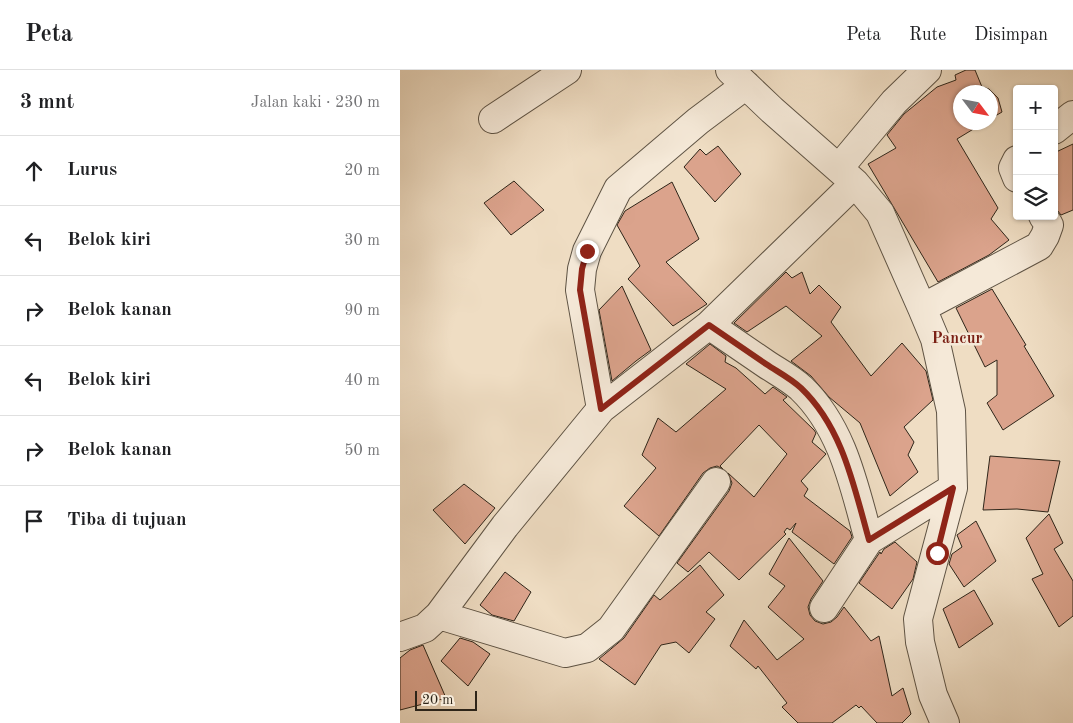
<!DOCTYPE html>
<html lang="id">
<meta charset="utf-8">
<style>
body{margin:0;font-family:"Old Standard TT",serif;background:#f6f6f6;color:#202124}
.controls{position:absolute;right:15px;top:15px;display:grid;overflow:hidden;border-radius:5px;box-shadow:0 1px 4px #0004}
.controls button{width:45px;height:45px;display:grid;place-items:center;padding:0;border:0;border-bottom:1px solid #e0e0e0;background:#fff;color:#202124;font:25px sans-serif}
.compass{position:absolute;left:553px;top:15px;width:45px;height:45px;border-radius:50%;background:#fff;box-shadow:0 1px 4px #0004;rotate:122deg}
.scale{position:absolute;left:15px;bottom:12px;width:62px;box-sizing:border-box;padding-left:5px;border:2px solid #2e2519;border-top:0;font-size:14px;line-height:18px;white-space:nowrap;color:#2e2519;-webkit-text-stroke:4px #f5e9d8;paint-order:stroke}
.stop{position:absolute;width:15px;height:15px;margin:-11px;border:4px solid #8f2418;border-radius:50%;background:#fff}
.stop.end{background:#8f2418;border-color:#fff;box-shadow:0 1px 5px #0008}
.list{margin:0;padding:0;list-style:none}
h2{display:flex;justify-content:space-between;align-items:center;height:65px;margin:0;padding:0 20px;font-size:21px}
h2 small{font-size:16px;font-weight:400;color:#757577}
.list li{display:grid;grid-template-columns:32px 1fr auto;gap:15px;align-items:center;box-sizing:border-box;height:70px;padding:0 20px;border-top:1px solid #e0e0e0}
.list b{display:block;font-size:19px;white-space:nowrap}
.list em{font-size:16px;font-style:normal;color:#757577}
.icon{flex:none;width:28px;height:28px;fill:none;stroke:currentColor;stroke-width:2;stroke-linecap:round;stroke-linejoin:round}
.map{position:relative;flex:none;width:673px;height:653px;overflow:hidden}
header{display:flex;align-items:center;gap:30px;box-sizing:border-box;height:70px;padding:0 25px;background:#fff;border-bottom:1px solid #e0e0e0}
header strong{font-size:24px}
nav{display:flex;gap:28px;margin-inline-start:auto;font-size:18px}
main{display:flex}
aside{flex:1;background:#fff}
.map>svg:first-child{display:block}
.building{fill:#dba38c;stroke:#2e2519}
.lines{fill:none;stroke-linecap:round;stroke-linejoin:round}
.minor-casing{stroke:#5e5344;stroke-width:30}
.minor{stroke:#f5e9d8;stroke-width:28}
.route{stroke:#8f2418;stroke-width:6}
.labels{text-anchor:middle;stroke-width:5;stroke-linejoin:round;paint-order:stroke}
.quarter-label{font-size:16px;font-weight:bold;fill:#7a1f14;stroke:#f5e9d8}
</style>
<header>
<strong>Peta</strong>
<nav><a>Peta</a><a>Rute</a><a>Disimpan</a></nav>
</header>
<main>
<aside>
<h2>3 mnt<small>Jalan kaki · 230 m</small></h2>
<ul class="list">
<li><svg class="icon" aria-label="ahead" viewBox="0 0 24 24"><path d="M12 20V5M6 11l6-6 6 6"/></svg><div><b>Lurus</b></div><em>20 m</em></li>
<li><svg class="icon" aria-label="left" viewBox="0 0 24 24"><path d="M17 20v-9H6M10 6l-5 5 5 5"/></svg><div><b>Belok kiri</b></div><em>30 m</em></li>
<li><svg class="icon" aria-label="right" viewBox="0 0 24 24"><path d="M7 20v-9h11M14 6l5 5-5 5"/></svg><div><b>Belok kanan</b></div><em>90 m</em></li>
<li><svg class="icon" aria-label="left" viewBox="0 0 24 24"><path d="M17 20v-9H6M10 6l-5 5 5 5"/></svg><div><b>Belok kiri</b></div><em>40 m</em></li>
<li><svg class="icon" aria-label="right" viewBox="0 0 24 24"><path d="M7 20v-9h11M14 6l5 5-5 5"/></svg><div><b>Belok kanan</b></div><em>50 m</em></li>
<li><svg class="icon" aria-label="arrive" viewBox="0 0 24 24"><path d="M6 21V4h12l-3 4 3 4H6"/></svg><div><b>Tiba di tujuan</b></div></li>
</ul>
</aside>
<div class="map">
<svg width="673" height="653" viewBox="0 0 673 653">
<rect width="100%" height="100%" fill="#efddc3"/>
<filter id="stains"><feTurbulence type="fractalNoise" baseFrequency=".004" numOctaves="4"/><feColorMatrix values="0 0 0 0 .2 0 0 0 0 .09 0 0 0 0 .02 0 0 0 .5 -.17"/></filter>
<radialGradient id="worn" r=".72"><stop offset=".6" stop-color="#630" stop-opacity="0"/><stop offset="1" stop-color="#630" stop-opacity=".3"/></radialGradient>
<!-- building -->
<path class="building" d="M 566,0 L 575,0 L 582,17 L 589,19 L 598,28 L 602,42 L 590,49 L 590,22 L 560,22 L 560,52 L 585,52 L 557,69 L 598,138 L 591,149 L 609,170 L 589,185 L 538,212 L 468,94 L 496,78 L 487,65 L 504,44 L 537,17 L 556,10 L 555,5 Z
M 673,74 L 673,140 L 661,145 L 654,136 L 654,83 Z
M 318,76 L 341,104 L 315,132 L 284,97 L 300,79 L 306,85 Z
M 114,111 L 144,140 L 111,165 L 84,133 Z
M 272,112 L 299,169 L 266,192 L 307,234 L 273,256 L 228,209 L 240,196 L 217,155 L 225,141 Z
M 386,202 L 392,208 L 402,202 L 410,224 L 419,215 L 441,237 L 431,252 L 471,306 L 502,273 L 526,301 L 533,330 L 504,357 L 514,372 L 508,385 L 518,402 L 490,426 L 460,353 L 429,327 L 411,306 L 391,291 L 422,266 L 386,236 L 347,262 L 334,253 Z
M 222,216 L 251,280 L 236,291 L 212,311 L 199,240 Z
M 592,219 L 626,275 L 624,276 L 654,326 L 603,360 L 587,333 L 597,325 L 597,290 L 585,297 L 556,238 Z
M 310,274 L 326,286 L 325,292 L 336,298 L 365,324 L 373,317 L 387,327 L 383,330 L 414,360 L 416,363 L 412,372 L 426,384 L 401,411 L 408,419 L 404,426 L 450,461 L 452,467 L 434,494 L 392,462 L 396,453 L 390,460 L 387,458 L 384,462 L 386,464 L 339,510 L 309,482 L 288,502 L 277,493 L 329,421 L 332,413 L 328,403 L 354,427 L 387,384 L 359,355 L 320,396 L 323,399 L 317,396 L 310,398 L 303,403 L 259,466 L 224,436 L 256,398 L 242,385 L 258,348 L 276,362 L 326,319 L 286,294 Z
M 590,386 L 660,391 L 648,442 L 617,439 L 583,440 Z
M 64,414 L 95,438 L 65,474 L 33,440 Z
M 649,444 L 663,473 L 654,479 L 673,511 L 673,546 L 659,557 L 632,509 L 643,504 L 626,468 Z
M 576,451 L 596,491 L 564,517 L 549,494 L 552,484 L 562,477 L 557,465 Z
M 389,468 L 423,511 L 411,529 L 408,537 L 410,545 L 415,551 L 423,554 L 431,552 L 437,547 L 444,537 L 471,571 L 479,566 L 492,626 L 503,618 L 511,644 L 502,653 L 477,653 L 461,636 L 459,638 L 456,635 L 432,653 L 398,653 L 382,637 L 387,633 L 358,596 L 356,599 L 330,576 L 344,550 L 377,590 L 404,569 L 368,537 L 385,516 L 369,504 Z
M 495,472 L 517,492 L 513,509 L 492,539 L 459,513 L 480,482 L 481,484 L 484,479 Z
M 300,495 L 324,525 L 306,542 L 315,549 L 289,583 L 276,572 L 261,575 L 235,615 L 199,589 L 224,568 L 254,525 L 260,530 Z
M 105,502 L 131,522 L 114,551 L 92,545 L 80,535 Z
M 574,520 L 593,554 L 559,578 L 543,539 Z
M 60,568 L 73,572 L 90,584 L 68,616 L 41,591 Z
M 23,575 L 46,628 L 0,640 L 0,588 L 10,580 Z"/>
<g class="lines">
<!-- minor casing -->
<g class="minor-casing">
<path id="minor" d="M 330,0 L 372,40 L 455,113 L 480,143 L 522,238 L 535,269 L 551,341 L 553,418 L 518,549 L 520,572 L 533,625 L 545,653
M 93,49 L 167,0
M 654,60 L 673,45
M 617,90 L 613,98 L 617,108
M 439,98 L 494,32 L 527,0
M 522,238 L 639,176 L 645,166 L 649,155 L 643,146
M 309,255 C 328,268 347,281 366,294 C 378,302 390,308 401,318 C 443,358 454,416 469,470
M 201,339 L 180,220 L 182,199 L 187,181 L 218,119 L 298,51 L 346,15
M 424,538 L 469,470 L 553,418
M 39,545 L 165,583 L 187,578 L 211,559 L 316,412
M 0,567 L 25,558 L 39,545 L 105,456 L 201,339 L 309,255 L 455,113"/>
</g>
<!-- minor -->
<use href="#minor" class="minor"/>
</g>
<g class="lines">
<!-- route -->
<path class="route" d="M 187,181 L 182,199 L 180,220 L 201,339 L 309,255 C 328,268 347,281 366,294 C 378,302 390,308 401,318 C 443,358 454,417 469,470 L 553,418 L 537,483"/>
</g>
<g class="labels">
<!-- quarter labels -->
<g class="quarter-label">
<text x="557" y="273">Pancur</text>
</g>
</g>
<rect width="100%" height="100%" filter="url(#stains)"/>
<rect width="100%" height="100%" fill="url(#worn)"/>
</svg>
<div class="controls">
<button>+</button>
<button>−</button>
<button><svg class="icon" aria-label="layers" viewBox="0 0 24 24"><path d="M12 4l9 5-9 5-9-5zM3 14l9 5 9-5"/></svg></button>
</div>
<svg class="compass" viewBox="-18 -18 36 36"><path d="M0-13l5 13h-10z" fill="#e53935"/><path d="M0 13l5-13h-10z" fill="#757577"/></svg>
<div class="scale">20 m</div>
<div class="stop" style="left:537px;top:483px"></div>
<div class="stop end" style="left:187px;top:181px"></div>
</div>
</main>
